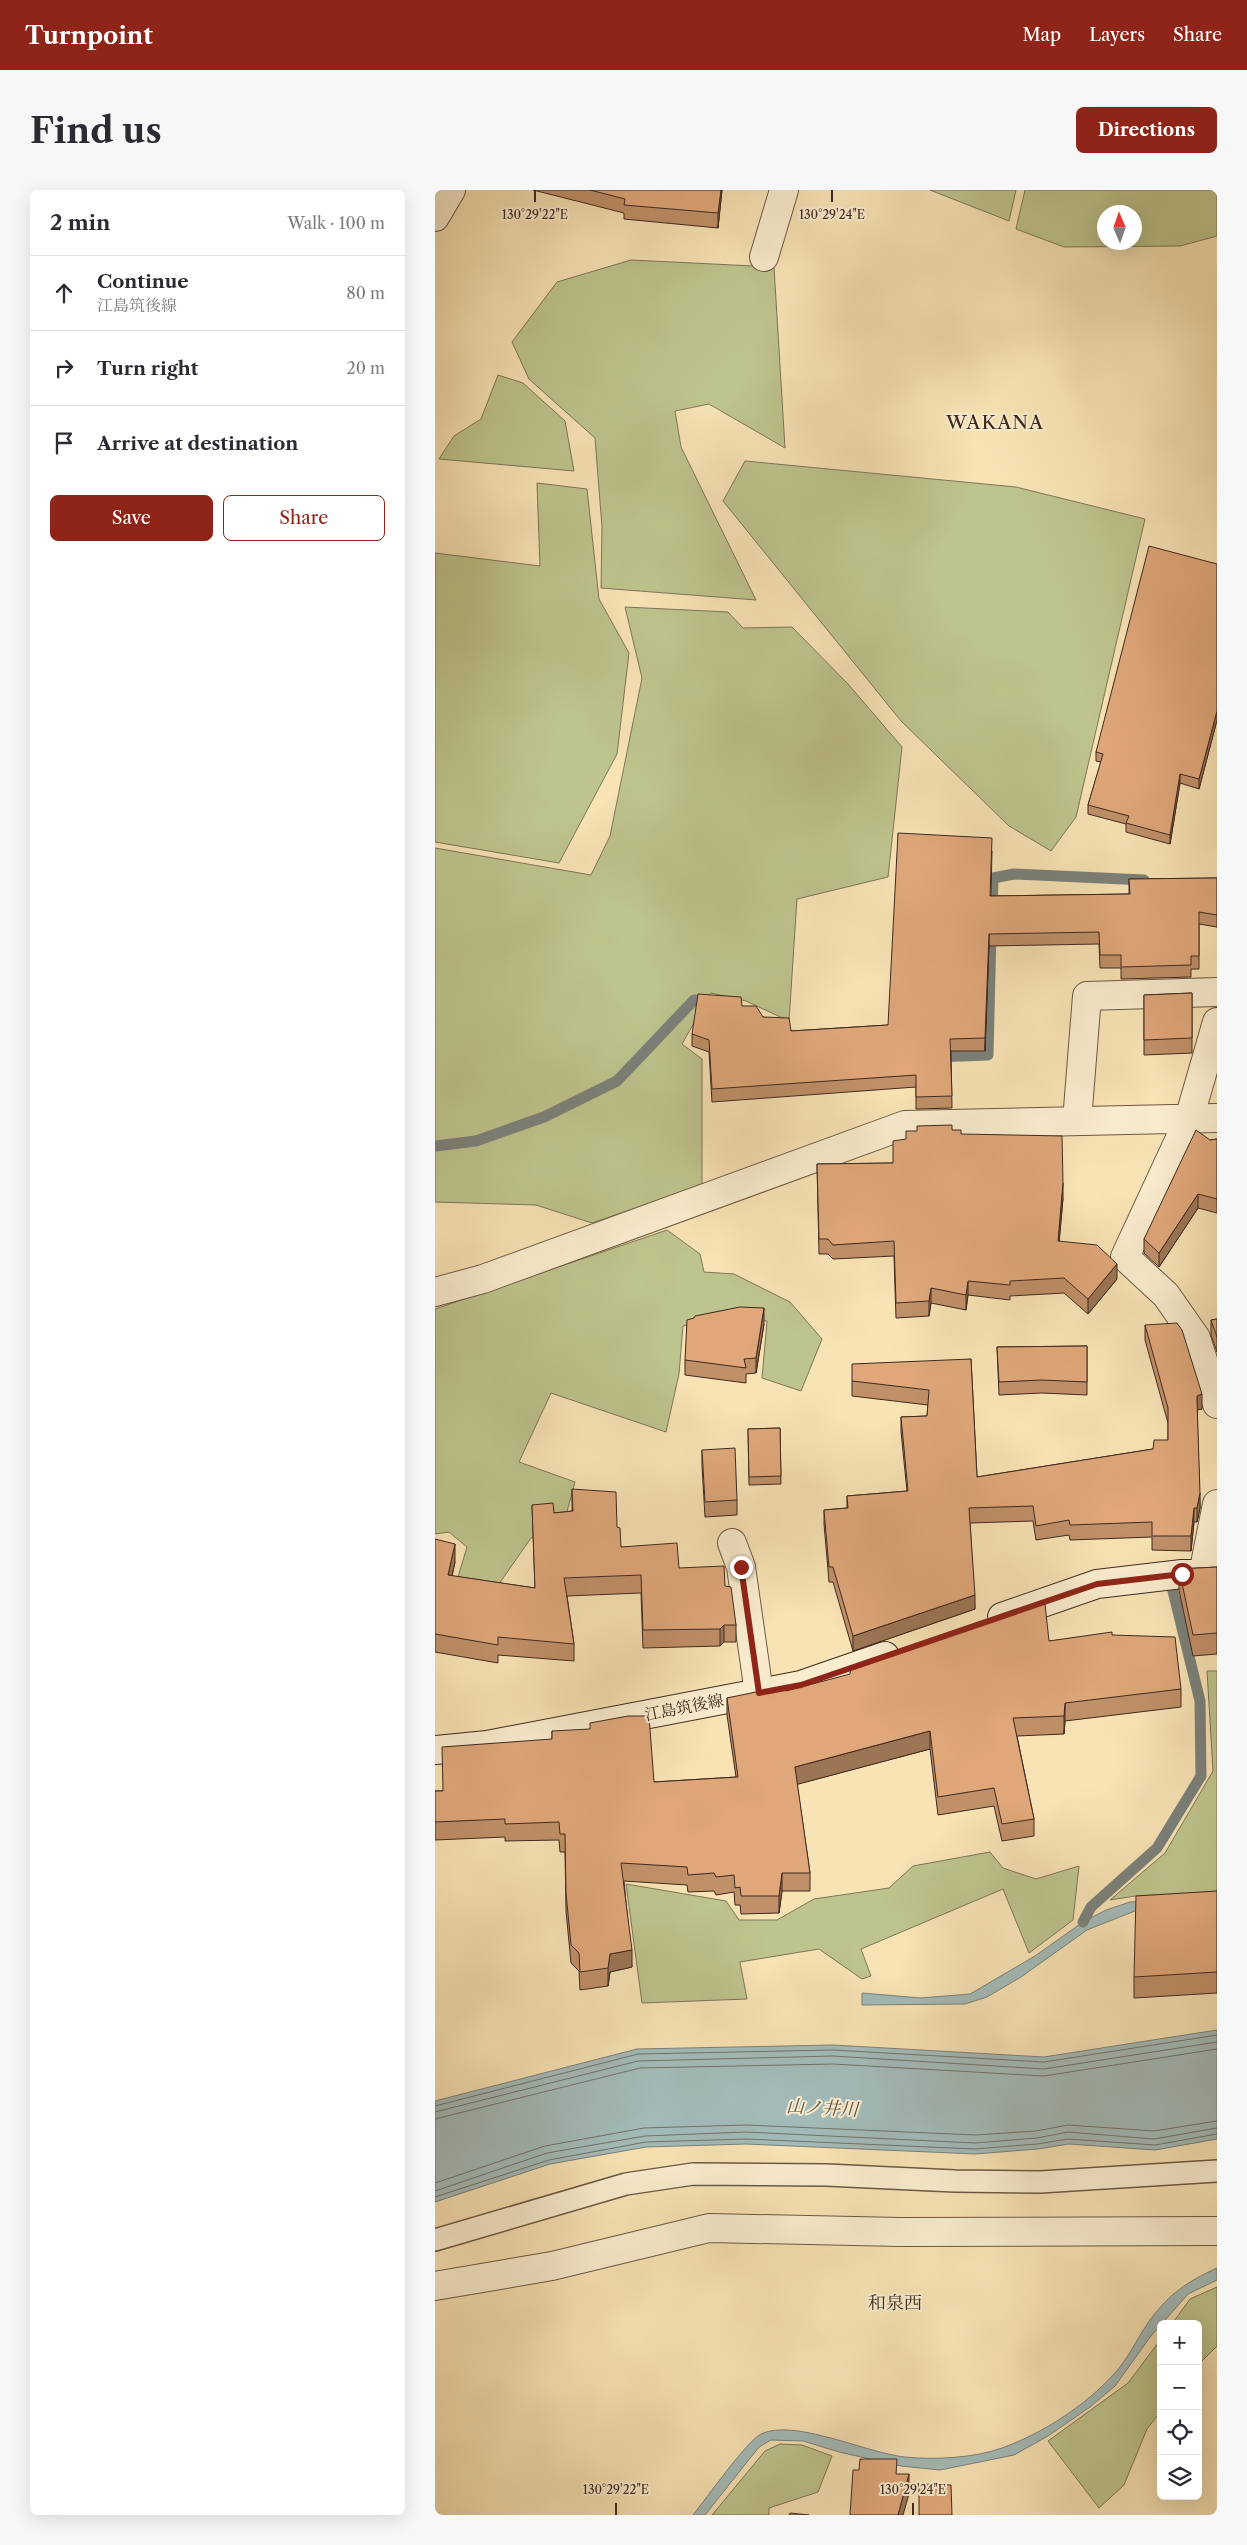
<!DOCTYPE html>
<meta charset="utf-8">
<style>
body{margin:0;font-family:"Libre Caslon Text","Noto Serif JP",serif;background:#f7f7f7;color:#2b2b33}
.controls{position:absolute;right:15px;bottom:15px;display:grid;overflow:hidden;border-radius:8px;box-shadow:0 5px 20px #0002}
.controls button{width:45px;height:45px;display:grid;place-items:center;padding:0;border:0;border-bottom:1px solid #e1e1e2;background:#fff;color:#2b2b33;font:25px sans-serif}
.compass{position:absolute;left:662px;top:15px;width:45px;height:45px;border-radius:50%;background:#fff;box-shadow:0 5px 20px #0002;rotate:358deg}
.stop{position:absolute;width:15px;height:15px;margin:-11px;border:4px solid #8f2418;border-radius:50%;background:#fff}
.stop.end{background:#8f2418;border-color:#fff;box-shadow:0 1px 5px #0008}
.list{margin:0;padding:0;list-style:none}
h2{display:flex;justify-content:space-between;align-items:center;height:65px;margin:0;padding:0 20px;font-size:21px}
h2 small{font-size:16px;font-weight:400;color:#7c7c81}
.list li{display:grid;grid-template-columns:32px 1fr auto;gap:15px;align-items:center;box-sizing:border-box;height:75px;padding:0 20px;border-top:1px solid #e1e1e2}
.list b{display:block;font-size:19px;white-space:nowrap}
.list p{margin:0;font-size:16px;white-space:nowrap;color:#7c7c81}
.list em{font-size:16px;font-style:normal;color:#7c7c81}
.actions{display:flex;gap:10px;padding:15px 20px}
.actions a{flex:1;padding:11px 0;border:1px solid #8f2418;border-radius:8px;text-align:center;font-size:18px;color:#8f2418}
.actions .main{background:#8f2418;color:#fff}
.icon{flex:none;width:28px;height:28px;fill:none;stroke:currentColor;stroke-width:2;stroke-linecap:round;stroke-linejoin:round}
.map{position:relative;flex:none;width:782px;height:2325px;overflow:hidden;border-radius:8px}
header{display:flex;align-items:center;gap:30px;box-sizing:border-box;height:70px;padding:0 25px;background:#8f2418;color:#fff}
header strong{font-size:24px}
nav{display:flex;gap:28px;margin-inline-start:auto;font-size:18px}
.intro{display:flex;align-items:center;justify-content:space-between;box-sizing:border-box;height:120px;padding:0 30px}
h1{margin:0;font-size:35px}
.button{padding:12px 22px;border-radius:8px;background:#8f2418;color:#fff;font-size:18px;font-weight:700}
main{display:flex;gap:30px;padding:0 30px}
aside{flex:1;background:#fff;border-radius:8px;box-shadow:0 5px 20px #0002}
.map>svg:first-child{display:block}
.green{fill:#bec48d;stroke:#7e7656;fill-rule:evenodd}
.water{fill:#a3bbb9;stroke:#7b817b}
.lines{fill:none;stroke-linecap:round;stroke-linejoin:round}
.shore{stroke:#70726c;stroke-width:1}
.stream{stroke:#7b817b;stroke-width:11}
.service-casing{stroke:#6c5844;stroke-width:24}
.minor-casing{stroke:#6c5844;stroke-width:30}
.tertiary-casing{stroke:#6c5844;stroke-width:30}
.secondary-casing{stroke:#3e291e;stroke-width:30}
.service{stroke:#faedcf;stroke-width:21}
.minor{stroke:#faedcf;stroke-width:28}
.tertiary{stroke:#faedcf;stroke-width:28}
.secondary{stroke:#faedcf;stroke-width:28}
.wall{fill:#c09069;stroke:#3e291e}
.shaded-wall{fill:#9c7555;stroke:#3e291e}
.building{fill:#dfa77a;stroke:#3e291e}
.route{stroke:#8f2418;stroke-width:6}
.ticks{fill:none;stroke:#3e291e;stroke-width:2}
.labels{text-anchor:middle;stroke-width:4;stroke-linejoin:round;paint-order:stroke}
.street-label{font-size:16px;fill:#3e291e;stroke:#faedcf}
.water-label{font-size:18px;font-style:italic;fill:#574e45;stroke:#faedcf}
.neighbourhood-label{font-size:18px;fill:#3e291e;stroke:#faedcf}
.quarter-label{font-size:19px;letter-spacing:1px;fill:#3e291e;stroke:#faedcf}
.ticks-label{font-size:12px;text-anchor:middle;fill:#3e291e;stroke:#faedcf;stroke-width:4;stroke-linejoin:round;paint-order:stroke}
</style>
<header>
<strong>Turnpoint</strong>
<nav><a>Map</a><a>Layers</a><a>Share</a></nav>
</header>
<div class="intro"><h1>Find us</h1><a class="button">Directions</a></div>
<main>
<aside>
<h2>2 min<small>Walk · 100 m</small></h2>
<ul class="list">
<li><svg class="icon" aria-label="ahead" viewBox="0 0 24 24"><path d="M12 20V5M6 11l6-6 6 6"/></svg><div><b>Continue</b><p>江島筑後線</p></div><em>80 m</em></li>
<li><svg class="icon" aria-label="right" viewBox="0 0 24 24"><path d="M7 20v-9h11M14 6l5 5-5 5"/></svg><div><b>Turn right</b></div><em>20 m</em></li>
<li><svg class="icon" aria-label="arrive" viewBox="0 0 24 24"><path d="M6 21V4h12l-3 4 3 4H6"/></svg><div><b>Arrive at destination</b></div></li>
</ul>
<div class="actions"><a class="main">Save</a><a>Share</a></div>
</aside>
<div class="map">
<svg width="782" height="2325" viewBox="0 0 782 2325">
<rect width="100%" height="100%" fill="#f8e3b5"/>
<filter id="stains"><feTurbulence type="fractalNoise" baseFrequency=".004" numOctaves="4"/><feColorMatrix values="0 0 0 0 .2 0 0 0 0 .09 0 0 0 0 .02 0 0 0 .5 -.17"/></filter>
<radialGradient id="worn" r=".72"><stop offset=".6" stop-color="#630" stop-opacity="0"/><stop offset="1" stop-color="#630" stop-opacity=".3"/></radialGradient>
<!-- green -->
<path class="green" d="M 495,0 L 581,0 L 574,31 Z
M 590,0 L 782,0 L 782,46 L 745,56 L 629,57 L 581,39 ZM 670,22 L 700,22 L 700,52 L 670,52 Z
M 196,70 L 339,77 L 350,258 L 274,214 L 240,221 L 246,257 L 321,410 L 166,398 L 167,337 L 160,248 L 94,189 L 77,152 L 122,92 Z
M 63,185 L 88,193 L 130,231 L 139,281 L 4,269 L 19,246 L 46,229 Z
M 310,271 L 581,297 L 710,329 L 641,627 L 616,661 L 574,636 L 466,531 L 288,311 Z
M 102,293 L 152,299 L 164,409 L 194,463 L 182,564 L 124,673 L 0,652 L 0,363 L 105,376 Z
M 190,417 L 293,422 L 308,438 L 357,437 L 413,494 L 467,557 L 453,687 L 362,709 L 354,831 L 311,811 L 276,803 L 247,854 L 267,869 L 267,995 L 157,1033 L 101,1015 L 0,1012 L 0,658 L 156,685 L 175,646 L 207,488 Z
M 232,1040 L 265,1064 L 269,1082 L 299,1084 L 355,1112 L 387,1149 L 366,1201 L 327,1188 L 332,1131 C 304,1128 275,1128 248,1136 L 244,1184 L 231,1242 L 116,1203 L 84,1272 L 140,1292 L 130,1329 L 96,1348 L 57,1404 L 20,1397 L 32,1357 L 14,1342 L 0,1344 L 0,1119 Z
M 772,1481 L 782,1481 L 782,1702 L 700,1706 L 675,1710 L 730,1663 L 778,1581 Z
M 555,1662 L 568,1678 L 601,1689 L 644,1676 L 638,1730 L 594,1763 L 568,1699 L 426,1759 L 436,1786 L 427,1789 L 384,1759 L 305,1772 L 312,1809 L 207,1813 L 191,1694 L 291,1711 L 304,1730 L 342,1730 L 379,1709 L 454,1698 L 478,1676 Z
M 782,2097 L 782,2156 L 763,2175 L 763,2134 L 737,2134 L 755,2109 Z
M 726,2149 L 726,2221 L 712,2239 L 689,2295 L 664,2318 L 613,2251 L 693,2193 Z
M 345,2254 L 367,2255 L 397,2266 L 383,2302 L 334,2318 L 334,2325 L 277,2325 L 330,2261 Z"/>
<!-- water -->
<path class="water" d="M 782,1708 L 705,1719 L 652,1740 L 586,1787 L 552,1807 L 530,1814 L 427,1815 L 427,1803 L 486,1808 L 535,1804 L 600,1766 L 648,1732 L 671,1720 L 695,1712 Z
M 782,1840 L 782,1949 L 720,1960 L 634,1954 L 603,1959 L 540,1964 L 311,1954 L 211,1957 L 115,1974 L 0,2012 L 0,1911 L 202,1859 L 398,1855 L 609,1867 Z
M 782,2078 L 782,2090 L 753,2104 L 716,2146 L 680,2196 L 655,2217 L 613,2246 L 579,2265 L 505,2280 L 466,2276 L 404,2262 L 368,2251 L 336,2250 L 324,2257 L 270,2325 L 258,2325 C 271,2309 311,2252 326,2244 C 359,2228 431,2263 470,2267 C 498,2270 540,2268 567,2258 C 608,2243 650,2216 679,2184 C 694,2168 702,2148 715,2130 C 735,2103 752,2092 782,2078 Z"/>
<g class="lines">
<!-- shore -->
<path class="shore" d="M 0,1916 L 203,1864 L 398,1860 L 609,1872 L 782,1845
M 0,1922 L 203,1871 L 398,1866 L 609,1879 L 782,1852
M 0,1929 L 205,1878 L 398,1874 L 609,1886 L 782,1859
M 0,1993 L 110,1956 L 209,1938 L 311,1935 L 540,1945 L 601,1941 L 633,1935 L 719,1941 L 782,1931
M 0,2001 L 112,1963 L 210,1946 L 311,1942 L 540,1953 L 602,1948 L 633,1942 L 719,1949 L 782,1938
M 0,2007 L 114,1970 L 211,1952 L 311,1949 L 540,1959 L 602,1954 L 633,1949 L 720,1955 L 782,1944"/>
<!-- stream -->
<path class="stream" d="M 557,720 L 558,688 L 579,684 L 709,690
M 500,867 L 553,865 L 556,741
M 0,956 L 41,951 L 109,927 L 182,891 L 259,810 L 277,811
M 648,1732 L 656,1717 L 722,1658 L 766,1586 L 765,1511 L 736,1393"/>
<!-- service casing -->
<g class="service-casing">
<path id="service" d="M 0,2050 L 191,1994 L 258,1984 L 391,1985 L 520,1991 L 605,1992 L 782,1981"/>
</g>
<!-- minor casing -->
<g class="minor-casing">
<path id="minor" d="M 0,27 L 16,0
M 329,67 L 349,0
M 782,832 L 754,929 L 690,1067 L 731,1105 L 761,1148 L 782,1214
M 642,931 L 652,806 L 782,802
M 0,1102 L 48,1089 L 470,935 L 782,928
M 297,1353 L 306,1377 L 324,1503
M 768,1384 L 782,1314"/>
</g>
<!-- tertiary casing -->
<g class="tertiary-casing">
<path id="tertiary" d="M 0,2096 L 117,2076 L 274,2038 L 465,2042 L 782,2041"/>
</g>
<!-- secondary casing -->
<g class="secondary-casing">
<path id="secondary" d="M 567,1427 L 662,1394 L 747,1384 L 782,1384
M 0,1560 L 52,1555 L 366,1495 L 450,1466"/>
</g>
<!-- service -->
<use href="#service" class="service"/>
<!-- minor -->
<use href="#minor" class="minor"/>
<!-- tertiary -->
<use href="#tertiary" class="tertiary"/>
<!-- secondary -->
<use href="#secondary" class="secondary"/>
</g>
<!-- wall -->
<path class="wall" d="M 98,0 L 287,0 L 283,38 L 189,29 L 189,23 Z
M 782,374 L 782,530 L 764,599 L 745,593 L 735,654 L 691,642 L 691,634 L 653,624 L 653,615 L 666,572 L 661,571 L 661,562 Z
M 557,661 L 556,706 L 694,704 L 694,689 L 782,688 L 782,737 L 764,734 L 764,779 L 756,779 L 756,787 L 686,789 L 686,778 L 665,778 L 664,754 L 554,756 L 550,861 L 516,861 L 517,918 L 481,919 L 481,897 L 277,912 L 274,862 L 257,856 L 257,844 L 307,816 L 356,841 L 453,835 Z
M 757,803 L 757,863 L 709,865 L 709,805 Z
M 517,940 L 526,944 L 628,1008 L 624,1051 L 682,1089 L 653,1124 L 629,1103 L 575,1106 L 575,1110 L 533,1105 L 531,1120 L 496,1113 L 494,1126 L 461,1128 L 459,1066 L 398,1069 L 393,1064 L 384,1064 L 382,974 L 458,973 L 471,949 Z
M 782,949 L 782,1023 L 763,1018 L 724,1077 L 709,1063 L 709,1049 L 775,950 Z
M 782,1129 L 782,1162 L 776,1145 L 776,1130 Z
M 329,1134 L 321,1183 L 311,1184 L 311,1193 L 250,1185 L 250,1170 Z
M 710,1135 L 767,1219 L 762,1220 L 765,1318 L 762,1332 L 759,1332 L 756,1361 L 717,1360 L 717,1347 L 635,1350 L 634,1345 L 601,1350 L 598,1331 L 535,1333 L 540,1419 L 418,1461 L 398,1392 L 394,1392 L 389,1334 L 389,1320 L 412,1318 L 412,1306 L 472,1301 L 466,1242 L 466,1227 L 492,1226 L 493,1215 L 417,1206 L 417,1191 L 536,1169 L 542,1287 L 718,1259 L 733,1250 L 733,1233 L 710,1150 Z
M 652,1156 L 652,1205 L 607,1203 L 564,1205 L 562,1157 Z
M 345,1238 L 346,1294 L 314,1295 L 313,1239 Z
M 267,1260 L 302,1310 L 302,1325 L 270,1327 L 267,1276 Z
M 137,1299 L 182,1337 L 186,1357 L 244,1378 L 290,1396 L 301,1435 L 301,1452 L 289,1452 L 285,1456 L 208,1458 L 206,1403 L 132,1406 L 139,1454 L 139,1471 L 63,1465 L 63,1473 L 0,1462 L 0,1349 L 20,1372 L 17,1386 L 100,1398 L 97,1315 L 119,1323 L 137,1321 Z
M 782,1377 L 782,1464 L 758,1466 L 744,1400 L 744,1379 Z
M 677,1445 L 746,1499 L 746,1517 L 630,1531 L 629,1544 L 582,1546 L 599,1629 L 599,1646 L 567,1651 L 559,1616 L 503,1625 L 495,1559 L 362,1594 L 375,1683 L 375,1701 L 347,1701 L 344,1723 L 306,1724 L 305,1715 L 300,1715 L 299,1702 L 281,1705 L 279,1701 L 253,1702 L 252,1695 L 189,1691 L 197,1777 L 175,1782 L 173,1796 L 145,1800 L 144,1781 L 136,1773 L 131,1721 L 130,1662 L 125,1662 L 124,1650 L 70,1651 L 70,1647 L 0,1650 L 0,1601 L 7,1601 L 117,1549 L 117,1541 L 219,1592 L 301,1587 L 292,1525 L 292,1508 L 351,1501 L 614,1451 Z
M 782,1701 L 782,1803 L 699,1808 L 699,1787 Z"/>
<!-- shaded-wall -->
<path class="shaded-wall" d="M 286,0 L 287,0 L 283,38 L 283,23 Z
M 782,521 L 782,530 L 764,599 L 764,589 Z
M 745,584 L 745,593 L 735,654 L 735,645 Z
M 554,744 L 554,756 L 550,861 L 550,848 Z
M 628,993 L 628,1008 L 623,1066 L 623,1051 Z
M 763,1004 L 763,1018 L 724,1077 L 724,1063 Z
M 682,1074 L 682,1089 L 653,1124 L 653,1109 Z
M 533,1091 L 533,1105 L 531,1120 L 531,1105 Z
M 496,1098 L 496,1113 L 494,1126 L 494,1111 Z
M 329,1118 L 329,1134 L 321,1183 L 321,1168 Z
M 767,1204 L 767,1219 L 762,1220 L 762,1206 Z
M 765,1303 L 765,1318 L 762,1332 L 762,1318 Z
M 759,1318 L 759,1332 L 756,1361 L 756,1346 Z
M 20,1354 L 20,1372 L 13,1403 L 13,1385 Z
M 540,1405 L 540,1419 L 418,1461 L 418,1446 Z
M 289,1435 L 289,1452 L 285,1456 L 285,1439 Z
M 630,1513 L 630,1531 L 629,1544 L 629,1526 Z
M 495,1541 L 495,1559 L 360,1595 L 360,1577 Z
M 347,1683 L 347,1701 L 344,1723 L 344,1706 Z
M 197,1760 L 197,1777 L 175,1782 L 173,1796 L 173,1778 L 175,1764 Z
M 474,2284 L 474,2304 L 468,2325 L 463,2325 Z"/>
<!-- building -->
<path class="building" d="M 155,0 L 286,0 L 283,23 L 189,15 L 190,9 Z
M 714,356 L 782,374 L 782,521 L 764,589 L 745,584 L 735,645 L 691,633 L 694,626 L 653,615 L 668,564 L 661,562 Z
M 463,643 L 557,648 L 555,706 L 695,704 L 694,689 L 782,688 L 782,725 L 764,722 L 764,766 L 756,766 L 756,775 L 686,777 L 686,765 L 665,765 L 664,742 L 554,744 L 550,848 L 515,849 L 517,906 L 481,907 L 481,885 L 277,899 L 274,850 L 257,844 L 263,804 L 306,807 L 307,816 L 321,816 L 328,827 L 354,828 L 356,841 L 453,835 Z
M 757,803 L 757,848 L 709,850 L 709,805 Z
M 517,935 L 517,940 L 526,940 L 526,944 L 627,946 L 628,993 L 623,1051 L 662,1055 L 682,1074 L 653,1109 L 629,1088 L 575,1091 L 575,1095 L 533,1091 L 531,1105 L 496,1098 L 494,1111 L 461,1113 L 459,1051 L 398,1055 L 393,1049 L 384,1049 L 382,974 L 458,973 L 458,951 L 471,949 L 471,941 L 482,941 L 482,936 Z
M 761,940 L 775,950 L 782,949 L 782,1009 L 763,1004 L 724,1063 L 709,1049 Z
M 305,1117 L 329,1118 L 321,1168 L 309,1169 L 311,1178 L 250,1170 L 252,1130 L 259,1128 L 260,1126 Z
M 782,1129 L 782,1147 L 776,1130 Z
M 742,1133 L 747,1140 L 767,1204 L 762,1206 L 762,1210 L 765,1303 L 762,1318 L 759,1318 L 756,1346 L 717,1346 L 717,1332 L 635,1335 L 634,1330 L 601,1336 L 598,1316 L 534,1318 L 540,1405 L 418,1446 L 398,1377 L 394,1377 L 389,1320 L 413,1318 L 412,1306 L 473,1301 L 466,1227 L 492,1226 L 494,1200 L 417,1191 L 417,1174 L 536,1169 L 542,1287 L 718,1259 L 719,1250 L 733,1250 L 733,1218 L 710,1135 Z
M 652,1156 L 652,1192 L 607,1190 L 564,1192 L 562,1157 Z
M 345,1238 L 346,1286 L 314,1287 L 313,1239 Z
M 300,1258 L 302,1310 L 270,1312 L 267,1260 Z
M 137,1299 L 181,1302 L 182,1337 L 185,1338 L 186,1357 L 242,1353 L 244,1378 L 289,1376 L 290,1396 L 296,1397 L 301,1435 L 289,1435 L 285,1439 L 208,1440 L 206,1385 L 129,1388 L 139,1454 L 63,1447 L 63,1455 L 0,1444 L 0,1349 L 20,1354 L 13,1385 L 100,1398 L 97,1315 L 118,1313 L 119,1323 L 138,1321 Z
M 782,1377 L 782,1443 L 758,1445 L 744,1379 Z
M 610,1414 L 614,1451 L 677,1442 L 677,1445 L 740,1447 L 746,1499 L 630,1513 L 629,1526 L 578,1528 L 599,1629 L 567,1634 L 559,1598 L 503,1607 L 495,1541 L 360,1577 L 375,1683 L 347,1683 L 344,1706 L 306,1706 L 305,1697 L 300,1698 L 299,1685 L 281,1687 L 279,1683 L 253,1685 L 252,1677 L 186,1673 L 197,1760 L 175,1764 L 173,1778 L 145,1782 L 144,1763 L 136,1755 L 131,1703 L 130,1644 L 125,1644 L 124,1632 L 70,1634 L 70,1629 L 0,1632 L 0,1601 L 8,1601 L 7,1557 L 117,1549 L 117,1541 L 155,1539 L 155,1533 L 193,1526 L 214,1526 L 219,1592 L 303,1587 L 292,1508 L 350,1496 L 351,1501 L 415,1484 L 416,1477 L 597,1415 Z
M 782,1701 L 782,1782 L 699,1787 L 701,1706 Z
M 425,2269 L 462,2269 L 461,2284 L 474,2284 L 463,2325 L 415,2325 L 418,2280 L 424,2280 Z
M 484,2294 L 516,2295 L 517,2325 L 484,2325 Z
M 355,2323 L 374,2325 L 354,2325 Z"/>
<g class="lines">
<!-- route -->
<path class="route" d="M 306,1377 L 324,1503 L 366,1495 L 662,1394 L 747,1384"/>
</g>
<!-- ticks -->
<path class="ticks" d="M 100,0 L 100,12M 397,0 L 397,12M 181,2313 L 181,2325M 478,2313 L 478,2325"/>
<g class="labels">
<!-- street labels -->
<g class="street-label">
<text transform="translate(249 1517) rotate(-11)" y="6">江島筑後線</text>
</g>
<!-- water labels -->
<g class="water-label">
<text transform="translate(387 1918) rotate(3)" y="6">山ノ井川</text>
</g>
<!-- neighbourhood labels -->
<g class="neighbourhood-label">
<text x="460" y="2119">和泉西</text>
</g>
<!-- quarter labels -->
<g class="quarter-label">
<text x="560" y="239">WAKANA</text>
</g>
</g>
<g class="ticks-label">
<text x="100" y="29">130°29'22"E</text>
<text x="397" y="29">130°29'24"E</text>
<text x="181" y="2304">130°29'22"E</text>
<text x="478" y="2304">130°29'24"E</text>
</g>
<rect width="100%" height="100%" filter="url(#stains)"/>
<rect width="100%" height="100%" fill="url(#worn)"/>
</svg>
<div class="controls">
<button>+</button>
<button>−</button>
<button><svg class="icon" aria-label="locate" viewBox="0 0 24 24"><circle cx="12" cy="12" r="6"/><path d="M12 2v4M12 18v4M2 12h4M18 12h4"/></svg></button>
<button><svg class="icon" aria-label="layers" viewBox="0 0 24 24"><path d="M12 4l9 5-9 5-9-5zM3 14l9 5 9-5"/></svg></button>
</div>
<svg class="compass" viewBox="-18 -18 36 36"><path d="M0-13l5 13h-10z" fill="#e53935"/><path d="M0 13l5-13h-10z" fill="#7c7c81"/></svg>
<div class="stop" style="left:747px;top:1384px"></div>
<div class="stop end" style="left:306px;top:1377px"></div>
</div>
</main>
